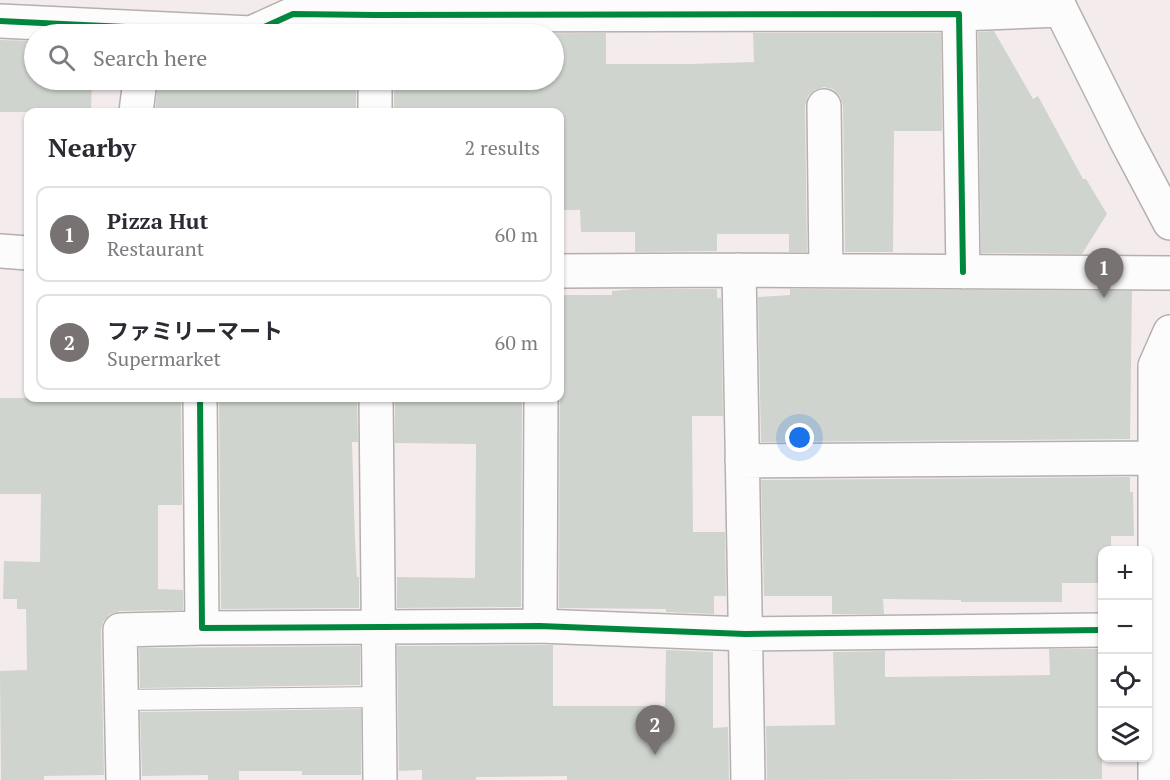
<!DOCTYPE html>
<meta charset="utf-8">
<style>
body{margin:0;font-family:"PT Serif","Noto Sans JP",serif;background:#f7f7f7;color:#2b2b33}
.controls{position:absolute;right:18px;bottom:18px;display:grid;overflow:hidden;border-radius:12px;box-shadow:0 2px 4px #0004}
.controls button{width:54px;height:54px;display:grid;place-items:center;padding:0;border:0;border-bottom:2px solid #e1e1e2;background:#fff;color:#2b2b33;font:30px sans-serif}
.you{position:absolute;left:800px;top:438px;width:21px;height:21px;margin:-15px;border:4px solid #fff;border-radius:50%;background:#1a73e8;box-shadow:0 0 0 9px #1a73e833}
.badge{display:grid;place-items:center;width:39px;height:39px;border-radius:50%;background:#787272;color:#fff;font-size:20px;font-weight:700}
.pin{position:absolute;translate:-50% -50px;filter:drop-shadow(0 2px 3px #0008)}
.pin::after{content:'';position:absolute;top:32px;width:21px;height:18px;background:inherit;clip-path:polygon(0 0,100% 0,50% 100%)}
.list{margin:0;padding:0;list-style:none}
h2{display:flex;justify-content:space-between;align-items:center;height:78px;margin:0;padding:0 24px;font-size:26px}
h2 small{font-size:20px;font-weight:400;color:#7c7c81}
.list li{display:grid;grid-template-columns:39px 1fr auto;gap:18px;align-items:center;box-sizing:border-box;height:96px;margin:0 12px 12px;padding:0 12px;border:2px solid #e1e1e2;border-radius:12px}
.list b{display:block;font-size:22px;white-space:nowrap}
.list p{margin:0;font-size:20px;white-space:nowrap;color:#7c7c81}
.list em{font-size:20px;font-style:normal;color:#7c7c81}
.icon{flex:none;width:33px;height:33px;fill:none;stroke:currentColor;stroke-width:2;stroke-linecap:round;stroke-linejoin:round}
.map{position:relative;flex:none;width:1170px;height:780px;overflow:hidden}
.search{position:absolute;background:#fff;box-shadow:0 2px 4px #0004;left:24px;top:24px;width:540px;height:66px;display:flex;align-items:center;gap:15px;box-sizing:border-box;padding:0 21px;border-radius:33px;color:#7c7c81;font-size:22px}
.panel{position:absolute;background:#fff;box-shadow:0 2px 4px #0004;left:24px;top:108px;width:540px;height:294px;border-radius:12px}
.map>svg:first-child{display:block}
.building{fill:#cfd4ce}
.lines{fill:none;stroke-linecap:round;stroke-linejoin:round}
.lane-casing{stroke:#b5afaf;stroke-width:22}
.street-casing{stroke:#b5afaf;stroke-width:36}
.secondary-casing{stroke:#b5afaf;stroke-width:36}
.lane{stroke:#fdfcfc;stroke-width:20}
.street{stroke:#fdfcfc;stroke-width:33}
.secondary{stroke:#fdfcfc;stroke-width:33}
.cycleway-casing{stroke:#fef9f8;stroke-width:10}
.cycleway{stroke:#00873e;stroke-width:6}
</style>
<div class="map">
<svg width="1170" height="780" viewBox="0 0 1170 780">
<rect width="100%" height="100%" fill="#f4ecec"/>
<!-- building -->
<path class="building" d="M 994,31 L 1033,99 L 1038,96 L 1083,179 L 1086,179 L 1107,214 L 1082,254 L 981,253 L 978,32 Z
M 606,33 L 606,64 L 690,64 L 754,62 L 753,33 L 941,33 L 942,131 L 894,131 L 893,252 L 845,252 L 843,106 L 840,96 L 833,89 L 824,87 L 815,90 L 808,96 L 805,106 L 807,252 L 789,252 L 789,234 L 717,234 L 717,251 L 635,252 L 635,232 L 581,232 L 580,210 L 560,210 L 560,112 L 394,112 L 394,80 L 554,80 L 554,34 L 395,34 Z
M 0,40 L 34,41 L 34,80 L 92,80 L 91,112 L 0,112 Z
M 158,80 L 356,80 L 356,112 L 155,112 Z
M 635,289 L 717,289 L 717,298 L 721,298 L 723,416 L 692,416 L 693,532 L 725,532 L 726,596 L 714,596 L 714,614 L 666,612 L 666,609 L 559,608 L 560,295 L 612,295 L 612,291 Z
M 790,289 L 1132,291 L 1130,439 L 761,442 L 758,297 L 790,295 Z
M 0,398 L 181,398 L 182,505 L 158,505 L 158,589 L 183,590 L 183,610 L 120,611 L 110,614 L 103,622 L 101,630 L 104,775 L 44,776 L 44,780 L 1,780 L 0,671 L 27,670 L 26,609 L 17,609 L 17,599 L 3,599 L 4,561 L 40,562 L 41,494 L 0,494 Z
M 219,398 L 357,398 L 358,442 L 352,442 L 355,540 L 357,577 L 359,577 L 359,608 L 221,609 Z
M 395,398 L 522,399 L 521,607 L 397,608 L 397,577 L 475,578 L 476,444 L 395,443 Z
M 1130,477 L 1130,492 L 1133,492 L 1134,536 L 1111,536 L 1111,550 L 1102,550 L 1102,583 L 1062,583 L 1062,602 L 961,602 L 961,600 L 883,599 L 884,614 L 832,614 L 832,596 L 764,596 L 761,480 Z
M 553,645 L 553,706 L 665,706 L 666,650 L 713,652 L 713,728 L 728,727 L 729,780 L 567,780 L 567,776 L 476,777 L 476,780 L 422,780 L 422,770 L 399,771 L 397,646 Z
M 360,646 L 360,685 L 140,688 L 139,648 Z
M 1049,649 L 1102,649 L 1102,779 L 767,780 L 766,726 L 835,725 L 833,652 L 885,651 L 885,677 L 1050,675 Z
M 361,709 L 361,775 L 302,775 L 302,771 L 239,771 L 239,780 L 208,780 L 208,775 L 142,776 L 140,712 Z"/>
<g class="lines">
<!-- lane casing -->
<g class="lane-casing">
<path id="lane" d="M 121,700 L 379,697"/>
</g>
<!-- street casing -->
<g class="street-casing">
<path id="street" d="M 959,14 L 1061,10
M 0,21 L 251,33 L 293,14 L 375,15 L 959,14 L 963,272
M 375,80 L 375,112
M 824,106 L 826,270
M 136,112 L 140,80
M 0,251 L 28,253
M 739,270 L 748,780
M 560,271 L 739,270 L 1170,273
M 200,398 L 202,628 L 540,626 L 745,634 L 1102,630
M 376,398 L 380,780
M 742,461 L 1155,458
M 540,626 L 541,398
M 123,780 L 120,630 L 202,628
M 1155,780 L 1155,366 L 1170,332"/>
</g>
<!-- secondary casing -->
<g class="secondary-casing">
<path id="secondary" d="M 1056,0 L 1126,140 L 1170,223"/>
</g>
<!-- lane -->
<use href="#lane" class="lane"/>
<!-- street -->
<use href="#street" class="street"/>
<!-- secondary -->
<use href="#secondary" class="secondary"/>
<!-- cycleway casing -->
<g class="cycleway-casing">
<path id="cycleway" d="M 0,21 L 251,33 L 293,14 L 375,15 L 959,14 L 963,272
M 200,398 L 202,628 L 540,626 L 745,634 L 1102,630"/>
</g>
<!-- cycleway -->
<use href="#cycleway" class="cycleway"/>
</g>
</svg>
<div class="controls">
<button>+</button>
<button>−</button>
<button><svg class="icon" aria-label="locate" viewBox="0 0 24 24"><circle cx="12" cy="12" r="6"/><path d="M12 2v4M12 18v4M2 12h4M18 12h4"/></svg></button>
<button><svg class="icon" aria-label="layers" viewBox="0 0 24 24"><path d="M12 4l9 5-9 5-9-5zM3 14l9 5 9-5"/></svg></button>
</div>
<div class="you"></div>
<div class="pin badge" style="left:1104px;top:298px">1</div>
<div class="pin badge" style="left:655px;top:755px">2</div>
<div class="search"><svg class="icon" aria-label="search" viewBox="0 0 24 24"><circle cx="10" cy="10" r="6"/><path d="M15 15l6 6"/></svg>Search here</div>
<section class="panel">
<h2>Nearby<small>2 results</small></h2>
<ul class="list">
<li><span class="badge">1</span><div><b>Pizza Hut</b><p>Restaurant</p></div><em>60 m</em></li>
<li><span class="badge">2</span><div><b>ファミリーマート</b><p>Supermarket</p></div><em>60 m</em></li>
</ul>
</section>
</div>
